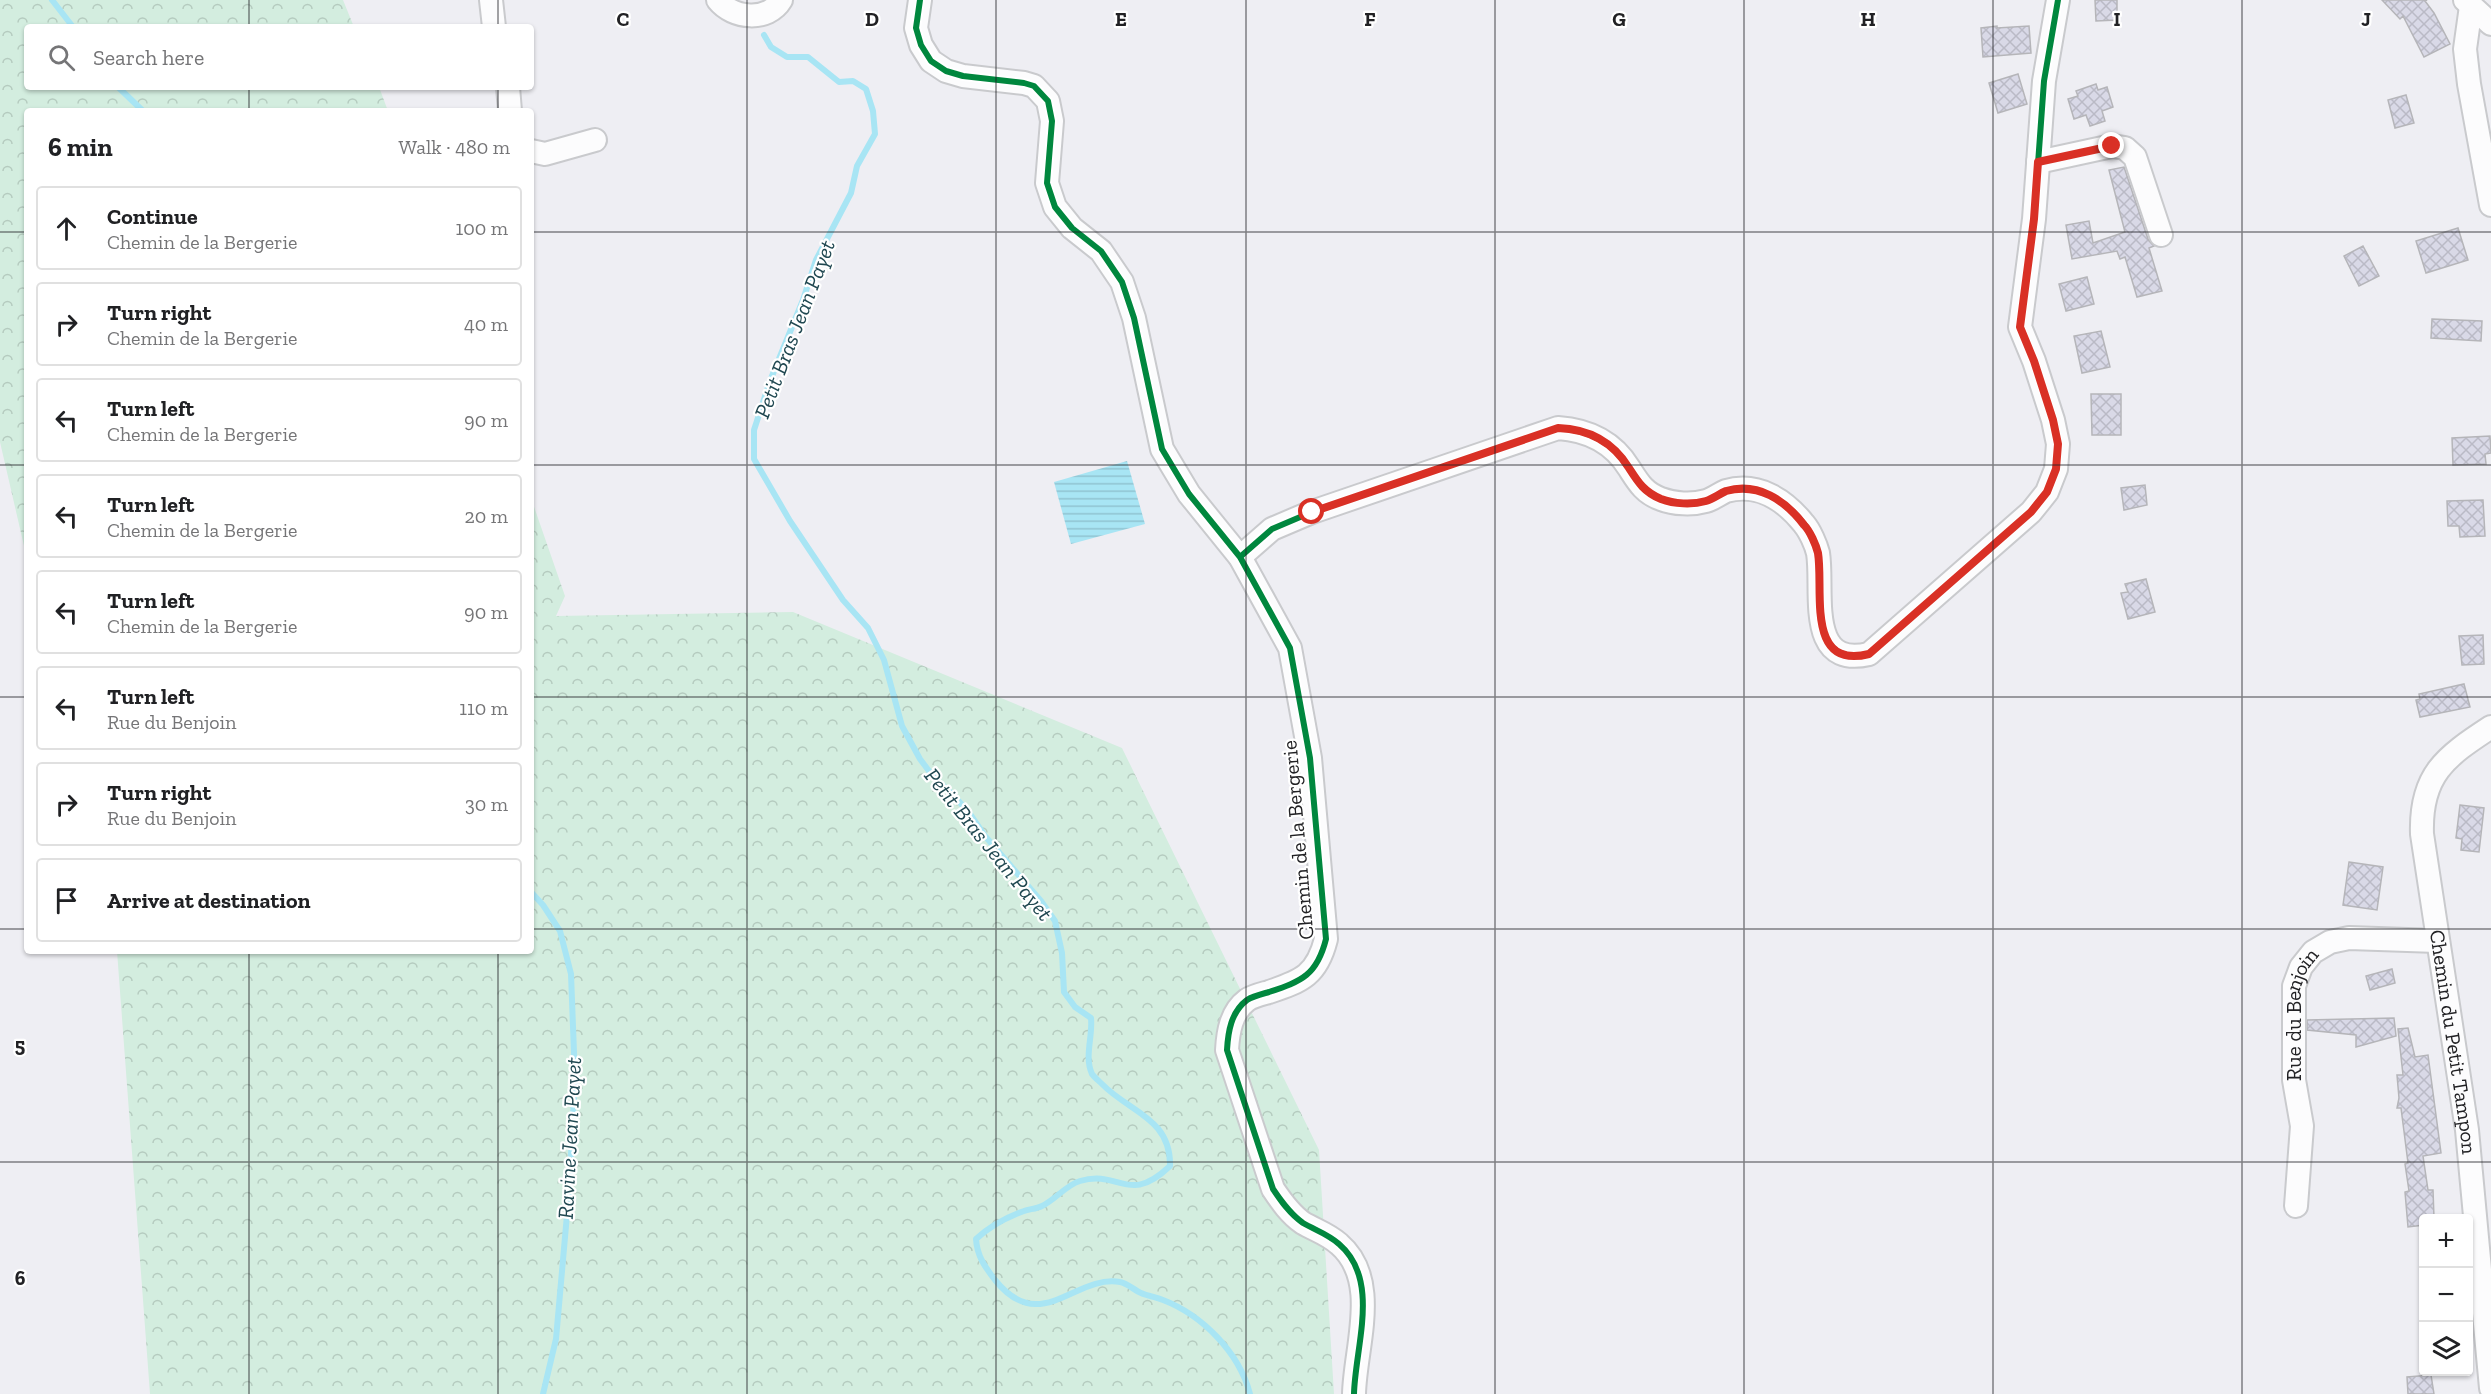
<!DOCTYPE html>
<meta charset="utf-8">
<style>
body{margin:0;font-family:"Zilla Slab",serif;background:#f6f6f6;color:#202124}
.controls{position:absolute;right:18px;bottom:18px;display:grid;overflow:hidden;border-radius:6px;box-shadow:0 2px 4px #0004}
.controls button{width:54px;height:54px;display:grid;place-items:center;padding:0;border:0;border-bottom:2px solid #e0e0e0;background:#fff;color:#202124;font:30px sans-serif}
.stop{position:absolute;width:18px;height:18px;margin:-14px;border:4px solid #d93025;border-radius:50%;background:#fff}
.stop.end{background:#d93025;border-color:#fff;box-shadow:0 2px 6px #0008}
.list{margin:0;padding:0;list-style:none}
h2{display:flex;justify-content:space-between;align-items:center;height:78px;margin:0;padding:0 24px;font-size:26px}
h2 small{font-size:20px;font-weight:400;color:#757577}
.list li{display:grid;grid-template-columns:39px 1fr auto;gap:18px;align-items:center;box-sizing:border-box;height:84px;margin:0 12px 12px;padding:0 12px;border:2px solid #e0e0e0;border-radius:6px}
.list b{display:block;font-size:22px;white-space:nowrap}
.list p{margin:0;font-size:20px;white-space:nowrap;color:#757577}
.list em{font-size:20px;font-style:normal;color:#757577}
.icon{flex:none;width:33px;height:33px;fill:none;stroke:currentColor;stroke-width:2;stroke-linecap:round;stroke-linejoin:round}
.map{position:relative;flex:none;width:2491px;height:1394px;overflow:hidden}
.search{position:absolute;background:#fff;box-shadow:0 2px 4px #0004;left:24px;top:24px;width:510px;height:66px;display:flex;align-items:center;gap:15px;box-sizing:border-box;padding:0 21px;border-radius:6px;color:#757577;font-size:22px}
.panel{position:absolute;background:#fff;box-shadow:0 2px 4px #0004;left:24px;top:108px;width:510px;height:846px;border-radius:6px}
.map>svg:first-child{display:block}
.forest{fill:url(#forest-crowns)}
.water{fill:url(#water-rules)}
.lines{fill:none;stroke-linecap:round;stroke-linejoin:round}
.stream{stroke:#a8e5f4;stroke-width:6}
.building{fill:url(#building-cross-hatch);stroke:#b5b5b9;stroke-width:1.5}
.minor-casing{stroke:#c9cacd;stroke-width:26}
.minor{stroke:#fcfcfd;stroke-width:22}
.cycleway-casing{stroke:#fff;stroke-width:10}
.cycleway{stroke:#00873e;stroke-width:6}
.route{stroke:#d93025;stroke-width:8}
.grid{fill:none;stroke:#212124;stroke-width:1.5;stroke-opacity:0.55}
.labels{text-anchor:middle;stroke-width:4.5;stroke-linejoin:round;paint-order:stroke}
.street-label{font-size:21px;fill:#212124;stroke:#fff}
.water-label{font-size:22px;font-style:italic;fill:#204851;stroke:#fff}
.grid-label{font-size:20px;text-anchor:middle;font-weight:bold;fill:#212124;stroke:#fff;stroke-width:4.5;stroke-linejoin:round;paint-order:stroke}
</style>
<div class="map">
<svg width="2491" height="1394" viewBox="0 0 2491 1394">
<defs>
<pattern id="forest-crowns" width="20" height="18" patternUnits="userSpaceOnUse" patternTransform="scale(1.5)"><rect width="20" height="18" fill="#d3eddf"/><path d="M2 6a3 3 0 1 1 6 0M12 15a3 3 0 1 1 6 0" fill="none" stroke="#b5cbbf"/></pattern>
<pattern id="water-rules" width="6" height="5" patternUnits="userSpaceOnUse" patternTransform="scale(1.5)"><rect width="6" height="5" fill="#a8e5f4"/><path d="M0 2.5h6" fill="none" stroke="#90c4d1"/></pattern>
<pattern id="building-cross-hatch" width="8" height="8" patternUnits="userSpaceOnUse" patternTransform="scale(1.5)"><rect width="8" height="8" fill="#d9d9e7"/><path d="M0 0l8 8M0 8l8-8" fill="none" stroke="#babac6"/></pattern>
</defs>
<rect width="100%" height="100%" fill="#eeeef3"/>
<!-- forest -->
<path class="forest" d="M 0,0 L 343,0 L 354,27 L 27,27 L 27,87 L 379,87 L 388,111 L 27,111 L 27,559 L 0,442 Z
M 531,498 L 565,596 L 556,616 L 793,612 L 1122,748 L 1319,1150 L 1334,1394 L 150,1394 L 117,951 L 531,951 Z"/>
<!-- water -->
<path class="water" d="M 1127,461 L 1145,524 L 1071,544 L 1054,482 Z"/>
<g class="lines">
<!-- stream -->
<path class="stream" d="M 52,0 L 73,27
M 764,35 L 771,47 L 787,57 L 808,57 L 839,82 L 853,81 L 866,89 L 873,111 L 875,134 L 857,166 L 851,193 L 816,260 L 803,300 L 770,381 L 754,430 L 754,459 L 790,521 L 843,600 L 868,628 L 884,660 L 902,726 L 920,759 L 932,775 L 956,798 L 970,814 L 985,836 L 1041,901 L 1055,921 L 1062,953 L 1064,992 L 1075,1007 L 1091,1018 C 1093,1036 1084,1057 1092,1074 C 1094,1077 1099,1081 1102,1084 C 1129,1112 1171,1118 1170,1166 C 1128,1206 1120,1169 1080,1181 C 1066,1185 1055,1200 1042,1206 C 1036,1209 1029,1209 1024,1211 C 1007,1217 989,1227 976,1239 C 977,1256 985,1267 995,1280 C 1041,1337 1075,1274 1120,1282 C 1127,1283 1134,1290 1141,1293 C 1148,1296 1155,1297 1163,1300 C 1202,1315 1239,1352 1250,1394
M 118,87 L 143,111
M 531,892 L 543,905 L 560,931 L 571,974 L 575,1079 L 569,1192 L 556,1339 L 543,1394"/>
</g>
<!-- building -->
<path class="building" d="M 2095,0 L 2117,0 L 2117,20 L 2096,21 Z
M 2382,0 L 2427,0 L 2425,1 L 2434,13 L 2450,44 L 2424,57 L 2403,16 L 2400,19 Z
M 1997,26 L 1997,28 L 2029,26 L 2031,53 L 1983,57 L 1981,28 Z
M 2018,74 L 2027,104 L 1998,113 L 1989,83 Z
M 2096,84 L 2098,90 L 2107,87 L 2113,107 L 2102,111 L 2105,121 L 2090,126 L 2086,115 L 2074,119 L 2068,99 L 2078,96 L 2076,91 Z
M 2406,95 L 2414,123 L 2395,128 L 2388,100 Z
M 2124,167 L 2148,239 L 2154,246 L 2149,248 L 2162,291 L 2137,297 L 2125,257 L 2120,259 L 2117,251 L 2072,259 L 2066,225 L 2089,221 L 2093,243 L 2125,232 L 2109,170 Z
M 2458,228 L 2468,260 L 2426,273 L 2416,241 Z
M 2363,246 L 2379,276 L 2359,286 L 2344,256 Z
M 2087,277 L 2094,304 L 2066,311 L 2059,284 Z
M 2432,319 L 2482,321 L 2481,341 L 2431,338 Z
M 2101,331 L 2110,367 L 2082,373 L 2074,336 Z
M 2091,394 L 2121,394 L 2121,435 L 2092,435 Z
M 2490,436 L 2491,453 L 2485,454 L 2486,464 L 2453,465 L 2452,438 Z
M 2145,485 L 2147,505 L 2124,510 L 2121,488 Z
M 2483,500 L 2485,536 L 2460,537 L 2459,526 L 2448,526 L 2447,501 Z
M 2146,579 L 2155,612 L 2128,619 L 2121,593 L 2128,592 L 2125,584 Z
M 2483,635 L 2484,664 L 2462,665 L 2459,636 Z
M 2464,684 L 2470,707 L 2420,717 L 2416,700 L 2420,699 L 2419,694 Z
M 2460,805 L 2484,808 L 2479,852 L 2461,850 L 2462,839 L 2456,838 Z
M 2349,862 L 2383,867 L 2377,910 L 2343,905 Z
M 2392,969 L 2395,983 L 2370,990 L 2366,976 Z
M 2394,1018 L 2396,1036 L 2356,1047 L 2356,1035 L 2307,1030 L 2307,1020 Z
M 2408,1028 L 2415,1057 L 2428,1055 L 2441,1153 L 2423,1156 L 2428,1190 L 2433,1190 L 2434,1218 L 2424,1218 L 2424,1225 L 2408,1227 L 2405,1192 L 2409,1191 L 2405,1164 L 2408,1163 L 2401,1108 L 2397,1108 L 2399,1098 L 2397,1075 L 2403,1075 L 2398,1029 Z
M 2431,1375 L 2434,1394 L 2408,1394 L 2407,1377 Z"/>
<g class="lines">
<!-- minor casing -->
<g class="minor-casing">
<g id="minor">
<path d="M 491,0 L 494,27"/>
<path d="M 718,0 C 733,19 768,22 781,0"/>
<path d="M 920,0 L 916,28 L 921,45 L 931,61 L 946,71 L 963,76 L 1024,83 L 1034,86 L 1048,101 L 1052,121 L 1047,183 L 1055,207 L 1072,228 L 1101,251 L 1122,282 L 1134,318 L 1162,449 L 1189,494 L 1240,557 L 1290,648 L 1310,758 L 1326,939 C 1317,975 1302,981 1269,992 C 1262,994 1253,996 1247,1000 C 1231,1012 1228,1032 1227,1050 L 1273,1189 C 1281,1201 1290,1214 1303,1223 C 1315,1230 1328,1234 1339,1244 C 1381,1280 1355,1347 1354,1394"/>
<path d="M 2465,0 L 2491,24"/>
<path d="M 2471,6 L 2465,49 L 2469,84 L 2491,205"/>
<path d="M 508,87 L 510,111"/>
<path d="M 531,151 L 545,154 L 595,140"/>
<path d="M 2038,162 L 2112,146 L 2125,148 L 2135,157 L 2161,235"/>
<path d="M 1240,557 L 1272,529 L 1312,512 L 1558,428 C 1588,430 1613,442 1629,468 C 1638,482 1644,493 1661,499 C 1674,504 1692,505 1706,501 C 1713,499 1719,494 1726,491 C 1758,482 1785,500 1804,524 C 1810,531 1816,545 1818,553 C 1824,589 1805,669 1869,654 L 2031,512 L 2047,492 L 2056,469 L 2058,444 L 2053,420 L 2034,361 L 2020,327 L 2034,219 L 2044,81 L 2058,0"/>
<path id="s1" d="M 2491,727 C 2445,757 2420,775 2422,834 L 2467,1130 L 2491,1388"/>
<path id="s2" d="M 2296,1206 L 2302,1126 L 2294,1080 L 2294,986 L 2301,967 L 2313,952 L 2330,942 L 2349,938 L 2437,941"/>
</g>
</g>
<!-- minor -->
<use href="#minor" class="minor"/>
<!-- cycleway casing -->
<g class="cycleway-casing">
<path id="cycleway" d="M 920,0 L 916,28 L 921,45 L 931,61 L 946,71 L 963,76 L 1024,83 L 1034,86 L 1048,101 L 1052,121 L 1047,183 L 1055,207 L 1072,228 L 1101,251 L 1122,282 L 1134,318 L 1162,449 L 1189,494 L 1240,557 L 1290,648 L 1310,758 L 1326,939 C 1317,975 1302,981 1269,992 C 1262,994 1253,996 1247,1000 C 1231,1012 1228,1032 1227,1050 L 1273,1189 C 1281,1201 1290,1214 1303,1223 C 1315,1230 1328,1234 1339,1244 C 1381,1280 1355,1347 1354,1394
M 1240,557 L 1272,529 L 1312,512 L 1558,428 C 1588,430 1613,442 1629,468 C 1638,482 1644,493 1661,499 C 1674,504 1692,505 1706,501 C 1713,499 1719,494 1726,491 C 1758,482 1785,500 1804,524 C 1810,531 1816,545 1818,553 C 1824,589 1805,669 1869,654 L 2031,512 L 2047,492 L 2056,469 L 2058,444 L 2053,420 L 2034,361 L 2020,327 L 2034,219 L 2044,81 L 2058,0"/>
</g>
<!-- cycleway -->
<use href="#cycleway" class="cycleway"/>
</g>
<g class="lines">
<!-- route -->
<path class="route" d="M 1312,512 L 1558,428 C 1588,429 1613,442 1629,468 C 1638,482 1644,492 1661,499 C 1674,504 1692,505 1706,501 C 1713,499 1719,494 1726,491 C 1758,482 1785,500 1804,525 C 1810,531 1816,545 1818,553 C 1824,589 1805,670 1869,654 L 2031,512 L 2047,492 L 2056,469 L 2058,444 L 2053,420 L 2034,361 L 2020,327 L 2034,219 L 2038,162 L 2112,146"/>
</g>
<!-- grid -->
<path class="grid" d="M 249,0 L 249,27M 498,0 L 498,27M 747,0 L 747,1394M 996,0 L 996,1394M 1246,0 L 1246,1394M 1495,0 L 1495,1394M 1744,0 L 1744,1394M 1993,0 L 1993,1394M 2242,0 L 2242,1394M 249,87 L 249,111M 498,87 L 498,111M 0,232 L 27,232M 531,232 L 2491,232M 0,465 L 27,465M 531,465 L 2491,465M 0,697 L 27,697M 531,697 L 2491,697M 0,929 L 27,929M 531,929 L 2491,929M 249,951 L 249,1394M 498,951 L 498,1394M 0,1162 L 2491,1162"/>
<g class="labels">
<!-- street labels -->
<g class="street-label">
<text transform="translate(1298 840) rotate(-95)" y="7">Chemin de la Bergerie</text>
<text dy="7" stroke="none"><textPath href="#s2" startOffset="194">Rue du Benjoin</textPath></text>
<text dy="7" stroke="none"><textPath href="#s1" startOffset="346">Chemin du Petit Tampon</textPath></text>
</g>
<!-- water labels -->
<g class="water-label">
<text transform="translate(794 329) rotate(-69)" y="8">Petit Bras Jean Payet</text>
<text transform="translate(989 844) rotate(51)" y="8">Petit Bras Jean Payet</text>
<text transform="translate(569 1138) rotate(-87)" y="8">Ravine Jean Payet</text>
</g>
</g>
<g class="grid-label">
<text x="623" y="26">C</text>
<text x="872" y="26">D</text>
<text x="1121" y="26">E</text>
<text x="1370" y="26">F</text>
<text x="1619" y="26">G</text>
<text x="1868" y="26">H</text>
<text x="2117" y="26">I</text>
<text x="2366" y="26">J</text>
<text x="20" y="1052">5</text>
<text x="20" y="1285">6</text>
</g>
</svg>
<div class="controls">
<button>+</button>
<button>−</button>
<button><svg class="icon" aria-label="layers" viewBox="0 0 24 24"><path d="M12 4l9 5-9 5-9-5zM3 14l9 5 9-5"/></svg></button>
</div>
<div class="stop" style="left:1312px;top:512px"></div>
<div class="stop end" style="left:2112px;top:146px"></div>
<div class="search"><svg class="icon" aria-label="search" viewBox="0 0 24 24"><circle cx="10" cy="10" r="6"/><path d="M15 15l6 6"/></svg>Search here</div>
<section class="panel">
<h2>6 min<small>Walk · 480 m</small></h2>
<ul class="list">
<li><svg class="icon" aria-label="ahead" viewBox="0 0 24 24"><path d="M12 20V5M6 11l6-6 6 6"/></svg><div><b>Continue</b><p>Chemin de la Bergerie</p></div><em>100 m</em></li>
<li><svg class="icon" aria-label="right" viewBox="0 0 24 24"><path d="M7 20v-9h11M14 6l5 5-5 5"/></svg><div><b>Turn right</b><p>Chemin de la Bergerie</p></div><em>40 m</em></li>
<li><svg class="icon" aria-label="left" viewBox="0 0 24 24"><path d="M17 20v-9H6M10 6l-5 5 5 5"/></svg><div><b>Turn left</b><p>Chemin de la Bergerie</p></div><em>90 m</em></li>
<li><svg class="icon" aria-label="left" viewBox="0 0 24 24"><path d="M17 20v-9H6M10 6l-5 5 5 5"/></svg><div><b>Turn left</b><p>Chemin de la Bergerie</p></div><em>20 m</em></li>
<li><svg class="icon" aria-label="left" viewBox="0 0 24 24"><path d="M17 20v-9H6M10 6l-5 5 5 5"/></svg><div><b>Turn left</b><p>Chemin de la Bergerie</p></div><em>90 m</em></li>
<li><svg class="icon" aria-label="left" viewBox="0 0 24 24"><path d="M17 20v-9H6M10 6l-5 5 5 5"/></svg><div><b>Turn left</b><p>Rue du Benjoin</p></div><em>110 m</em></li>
<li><svg class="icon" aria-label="right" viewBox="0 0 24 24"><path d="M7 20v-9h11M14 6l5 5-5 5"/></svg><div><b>Turn right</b><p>Rue du Benjoin</p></div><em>30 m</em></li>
<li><svg class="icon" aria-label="arrive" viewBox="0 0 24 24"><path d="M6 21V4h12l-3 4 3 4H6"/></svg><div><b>Arrive at destination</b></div></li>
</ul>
</section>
</div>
